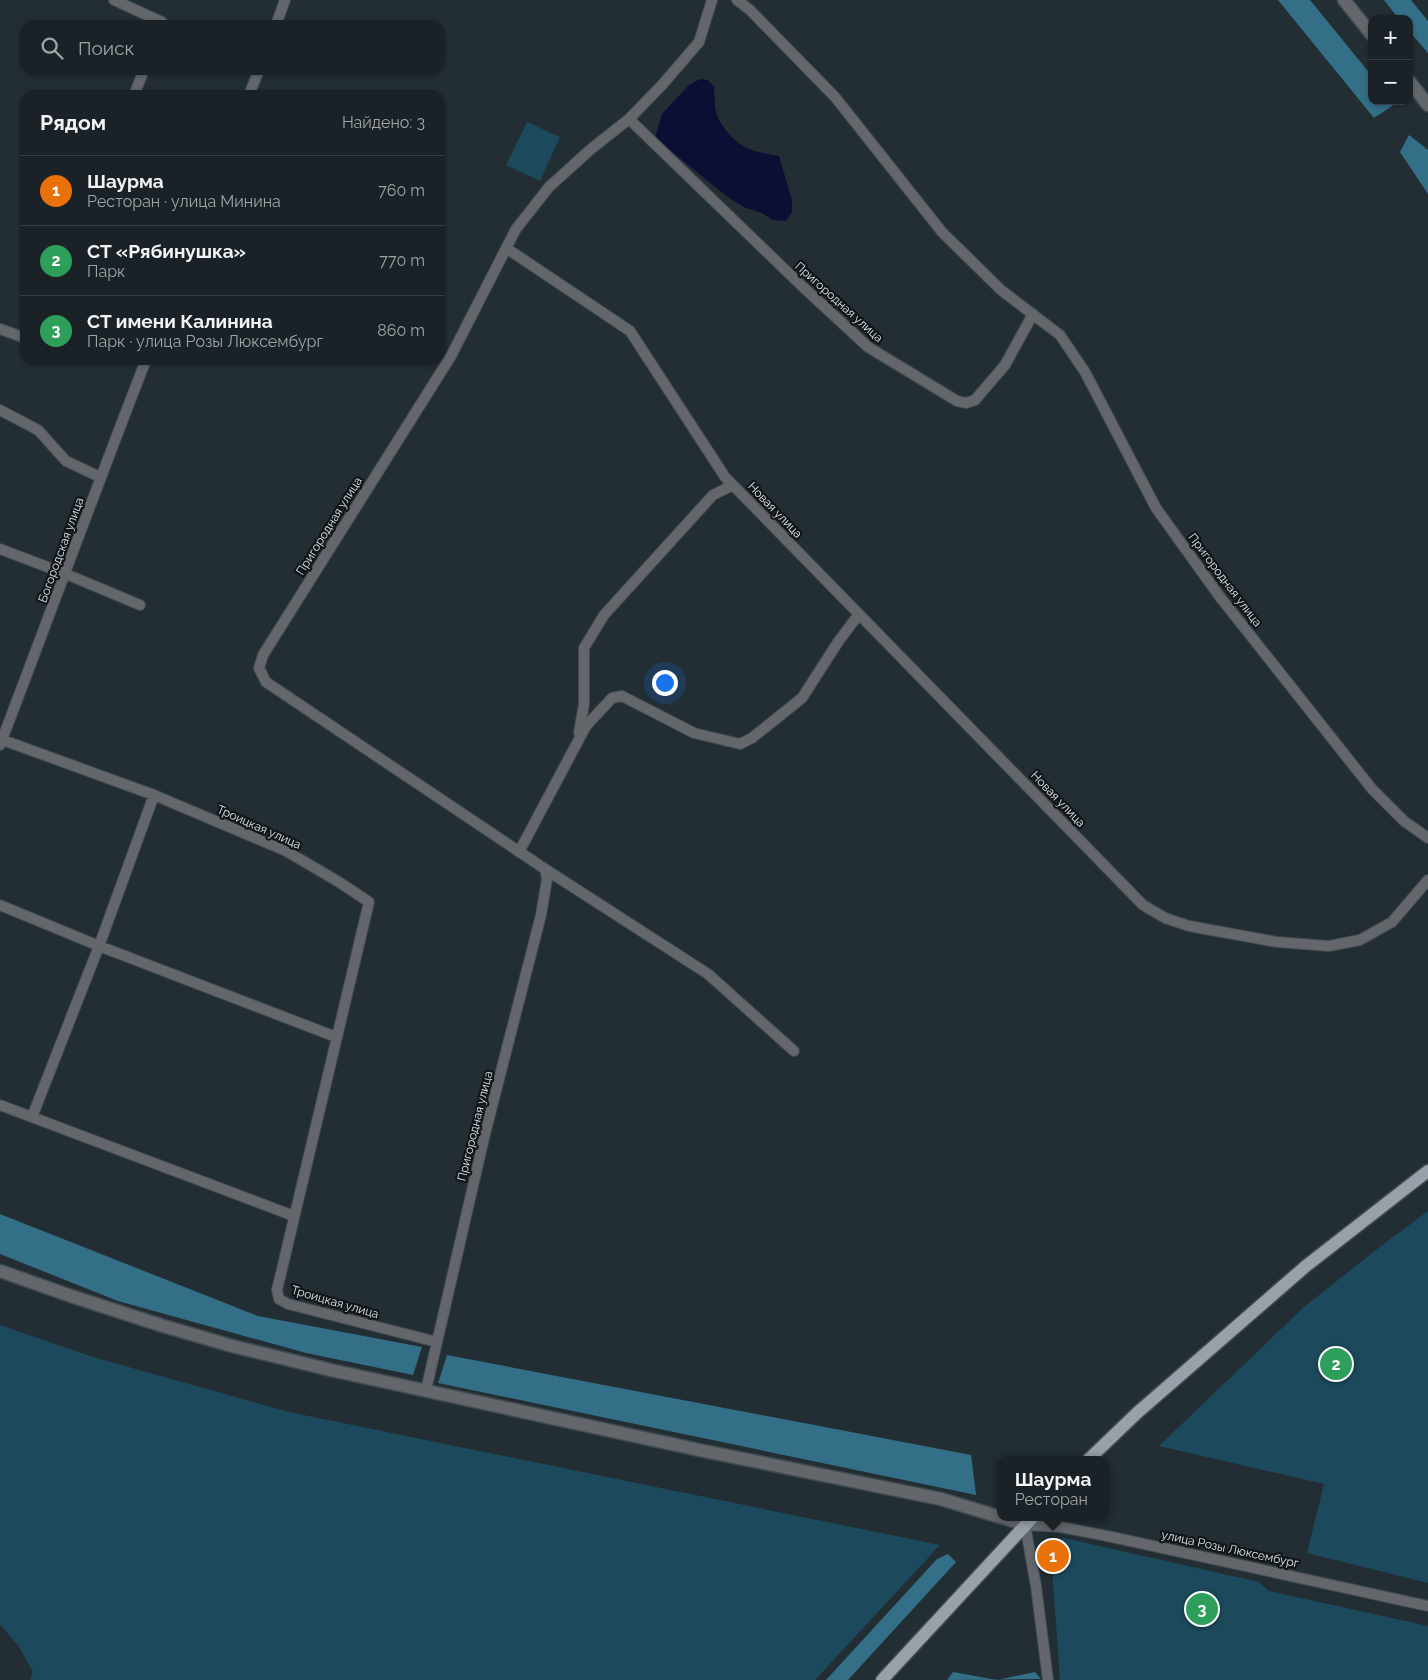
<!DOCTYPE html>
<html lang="ru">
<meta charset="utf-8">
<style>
body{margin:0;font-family:Raleway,sans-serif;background:#272f33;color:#f1f3f6}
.controls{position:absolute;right:15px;top:15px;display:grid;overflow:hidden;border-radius:10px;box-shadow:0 1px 4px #0004}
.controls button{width:45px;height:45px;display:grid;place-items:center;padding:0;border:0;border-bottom:1px solid #383f44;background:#1a2227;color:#f1f3f6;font:25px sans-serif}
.you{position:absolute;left:664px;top:682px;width:18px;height:18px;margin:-12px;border:4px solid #fff;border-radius:50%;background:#1a73e8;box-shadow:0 0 0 8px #1a73e833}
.badge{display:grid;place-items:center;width:32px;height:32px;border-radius:50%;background:#0b8043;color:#fff;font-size:16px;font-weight:700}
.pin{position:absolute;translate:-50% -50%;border:2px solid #fff;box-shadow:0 1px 5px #0006}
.popup{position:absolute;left:997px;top:1456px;width:112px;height:65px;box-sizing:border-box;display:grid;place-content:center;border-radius:10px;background:#1a2227;filter:drop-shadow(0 1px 4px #0005);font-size:16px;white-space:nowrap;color:#9fa4a7}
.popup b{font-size:19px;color:#f1f3f6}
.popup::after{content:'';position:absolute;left:50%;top:100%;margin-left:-10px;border:10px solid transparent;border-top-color:#1a2227}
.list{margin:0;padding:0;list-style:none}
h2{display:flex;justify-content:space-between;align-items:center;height:65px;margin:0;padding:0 20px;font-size:21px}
h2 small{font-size:16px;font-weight:400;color:#9fa4a7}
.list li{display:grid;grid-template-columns:32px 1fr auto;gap:15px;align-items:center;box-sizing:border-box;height:70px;padding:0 20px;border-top:1px solid #383f44}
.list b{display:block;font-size:19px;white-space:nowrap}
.list p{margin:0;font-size:16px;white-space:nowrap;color:#9fa4a7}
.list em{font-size:16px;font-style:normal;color:#9fa4a7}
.icon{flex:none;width:28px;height:28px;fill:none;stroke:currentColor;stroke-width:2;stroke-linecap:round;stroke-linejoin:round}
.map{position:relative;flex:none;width:1428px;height:1680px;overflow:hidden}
.search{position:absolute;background:#1a2227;box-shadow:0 1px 4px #0004;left:20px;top:20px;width:425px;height:55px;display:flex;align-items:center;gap:12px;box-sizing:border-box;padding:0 18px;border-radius:15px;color:#9fa4a7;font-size:19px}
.panel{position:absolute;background:#1a2227;box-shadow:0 1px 4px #0004;left:20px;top:90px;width:425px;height:275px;border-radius:15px}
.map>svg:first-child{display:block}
.green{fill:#1c4a5c}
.forest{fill:#336f86}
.water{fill:#0d0e33}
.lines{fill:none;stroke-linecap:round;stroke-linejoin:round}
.minor-casing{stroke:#404b51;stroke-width:12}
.tertiary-casing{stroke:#404b51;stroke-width:15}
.primary-casing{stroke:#404b51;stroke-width:15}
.minor{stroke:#63676b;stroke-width:10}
.tertiary{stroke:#63676b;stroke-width:12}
.primary{stroke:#98a1aa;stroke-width:12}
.labels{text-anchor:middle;stroke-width:4.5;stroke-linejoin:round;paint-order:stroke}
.street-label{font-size:12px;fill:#dee6ea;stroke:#101518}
</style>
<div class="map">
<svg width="1428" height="1680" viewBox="0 0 1428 1680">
<rect width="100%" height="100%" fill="#222e34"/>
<!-- green -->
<path class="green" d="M 527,122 L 560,137 L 540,181 L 506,165 Z
M 1428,1211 L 1428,1583 L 1307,1553 L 1324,1484 L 1159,1446 L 1304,1307 L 1381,1246 Z
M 0,1325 L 93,1357 L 289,1412 L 940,1545 L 815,1680 L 30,1680 L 33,1672 L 19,1647 L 0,1624 Z
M 1064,1538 L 1259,1582 L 1269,1591 L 1428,1626 L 1428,1680 L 1060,1680 L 1051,1553 L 1052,1544 Z"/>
<!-- forest -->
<path class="forest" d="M 1278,0 L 1310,0 L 1372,76 L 1372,101 L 1393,101 L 1395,104 L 1374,118 Z
M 1384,0 L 1411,0 L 1428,21 L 1428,53 L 1409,31 L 1409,19 L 1399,19 Z
M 1409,135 L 1428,150 L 1428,194 L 1400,152 Z
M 0,1214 L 258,1316 L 422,1347 L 413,1375 L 306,1353 L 118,1301 L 0,1254 Z
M 447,1355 L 971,1455 L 976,1495 L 438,1383 Z
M 948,1554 L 956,1562 L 848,1680 L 826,1680 L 937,1559 Z
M 953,1672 L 997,1680 L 1035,1672 L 1041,1679 L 947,1680 Z"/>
<!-- water -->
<path class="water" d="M 700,79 L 708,80 L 714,87 C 715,96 714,107 717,115 C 722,129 738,146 752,150 C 760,153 770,154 779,156 L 792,200 L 792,212 L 786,221 L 773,220 L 762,213 L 746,208 L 729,198 L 655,138 L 662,114 L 689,85 Z"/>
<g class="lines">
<!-- minor casing -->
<g class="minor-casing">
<path id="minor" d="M 114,0 L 162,22 L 161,25
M 712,0 L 699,42 L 662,85 L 629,119 L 591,149 L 549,187 L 516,229 L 451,356 L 263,655 L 259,668 L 266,682 L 545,869 L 708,974 L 794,1051
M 737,0 L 750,10 L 835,97 L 942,232 L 1001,290 L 1060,335 L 1085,372 L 1156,508 L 1220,597 L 1372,789 L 1404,821 L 1428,838
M 276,25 L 285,0
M 134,95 L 144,70
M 249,95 L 259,70
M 629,119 L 803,287 L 868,347 L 957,401 L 966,403 L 975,400 L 1005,365 L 1033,314
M 506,248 L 630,331 L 725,477 L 1143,905 L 1165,918 L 1189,926 L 1277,942 L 1329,946 L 1360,940 L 1392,922 L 1428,880
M 0,329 L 25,338
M 0,410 L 38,430 L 66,461 L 100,477
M 0,549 L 66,574 L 140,605
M 579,733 L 584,704 L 584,648 L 604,615 L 713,495 L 733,485
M 0,739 L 154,795 L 286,851 L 339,882 L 369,902 L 277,1290 L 279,1299 L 288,1304 L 437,1342
M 0,745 C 49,617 96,488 146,360
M 519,852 L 586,726 L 612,698 L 622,696 L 694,733 L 740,744 L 752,738 L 802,698 L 838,642 L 859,614
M 0,905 L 99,946 L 336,1037
M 0,1105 L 294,1216
M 32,1117 L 99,946 L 154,795
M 426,1390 L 485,1134 L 541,915 L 547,879 L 545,869
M 1048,1680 L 1036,1586 L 1025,1525 L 1061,1527 L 1112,1537 L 1428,1606"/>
</g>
<!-- tertiary casing -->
<g class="tertiary-casing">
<path id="tertiary" d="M 1344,0 L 1372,35
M 1409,81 L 1428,105
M 0,1271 L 71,1296 L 160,1325 L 232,1346 L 335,1371 L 704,1451 L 941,1499 L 1000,1517
M 1001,1517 L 1025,1525"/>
</g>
<!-- primary casing -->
<g class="primary-casing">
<path id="primary" d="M 1088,1460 L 1137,1413 L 1306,1266 L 1428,1171
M 882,1680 L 1033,1517"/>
</g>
<!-- minor -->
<use href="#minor" class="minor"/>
<!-- tertiary -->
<use href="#tertiary" class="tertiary"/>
<!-- primary -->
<use href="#primary" class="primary"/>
</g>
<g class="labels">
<!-- street labels -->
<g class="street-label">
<text transform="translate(839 302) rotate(42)" y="4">Пригородная улица</text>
<text transform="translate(775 510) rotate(46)" y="4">Новая улица</text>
<text transform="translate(329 526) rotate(-58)" y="4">Пригородная улица</text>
<text transform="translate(61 550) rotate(-70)" y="4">Богородская улица</text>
<text transform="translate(1225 580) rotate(53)" y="4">Пригородная улица</text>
<text transform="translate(1058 799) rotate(46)" y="4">Новая улица</text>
<text transform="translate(259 827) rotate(24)" y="4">Троицкая улица</text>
<text transform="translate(475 1126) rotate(-76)" y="4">Пригородная улица</text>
<text transform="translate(335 1302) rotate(16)" y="4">Троицкая улица</text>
<text transform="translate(1230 1549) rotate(12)" y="4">улица Розы Люксембург</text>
</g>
</g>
</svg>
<div class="controls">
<button>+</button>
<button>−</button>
</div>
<div class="you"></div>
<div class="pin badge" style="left:1053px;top:1556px;background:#e8710a">1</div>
<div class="popup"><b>Шаурма</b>Ресторан</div>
<div class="pin badge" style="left:1336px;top:1364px;background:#2e9e5b">2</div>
<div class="pin badge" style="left:1202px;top:1609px;background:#2e9e5b">3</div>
<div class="search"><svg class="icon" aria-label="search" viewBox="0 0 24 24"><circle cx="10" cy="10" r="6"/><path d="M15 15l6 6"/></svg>Поиск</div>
<section class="panel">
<h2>Рядом<small>Найдено: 3</small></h2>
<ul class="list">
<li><span class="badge" style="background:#e8710a">1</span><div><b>Шаурма</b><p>Ресторан · улица Минина</p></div><em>760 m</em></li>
<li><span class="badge" style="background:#2e9e5b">2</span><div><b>СТ «Рябинушка»</b><p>Парк</p></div><em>770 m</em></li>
<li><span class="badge" style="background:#2e9e5b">3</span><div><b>СТ имени Калинина</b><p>Парк · улица Розы Люксембург</p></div><em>860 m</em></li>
</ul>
</section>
</div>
